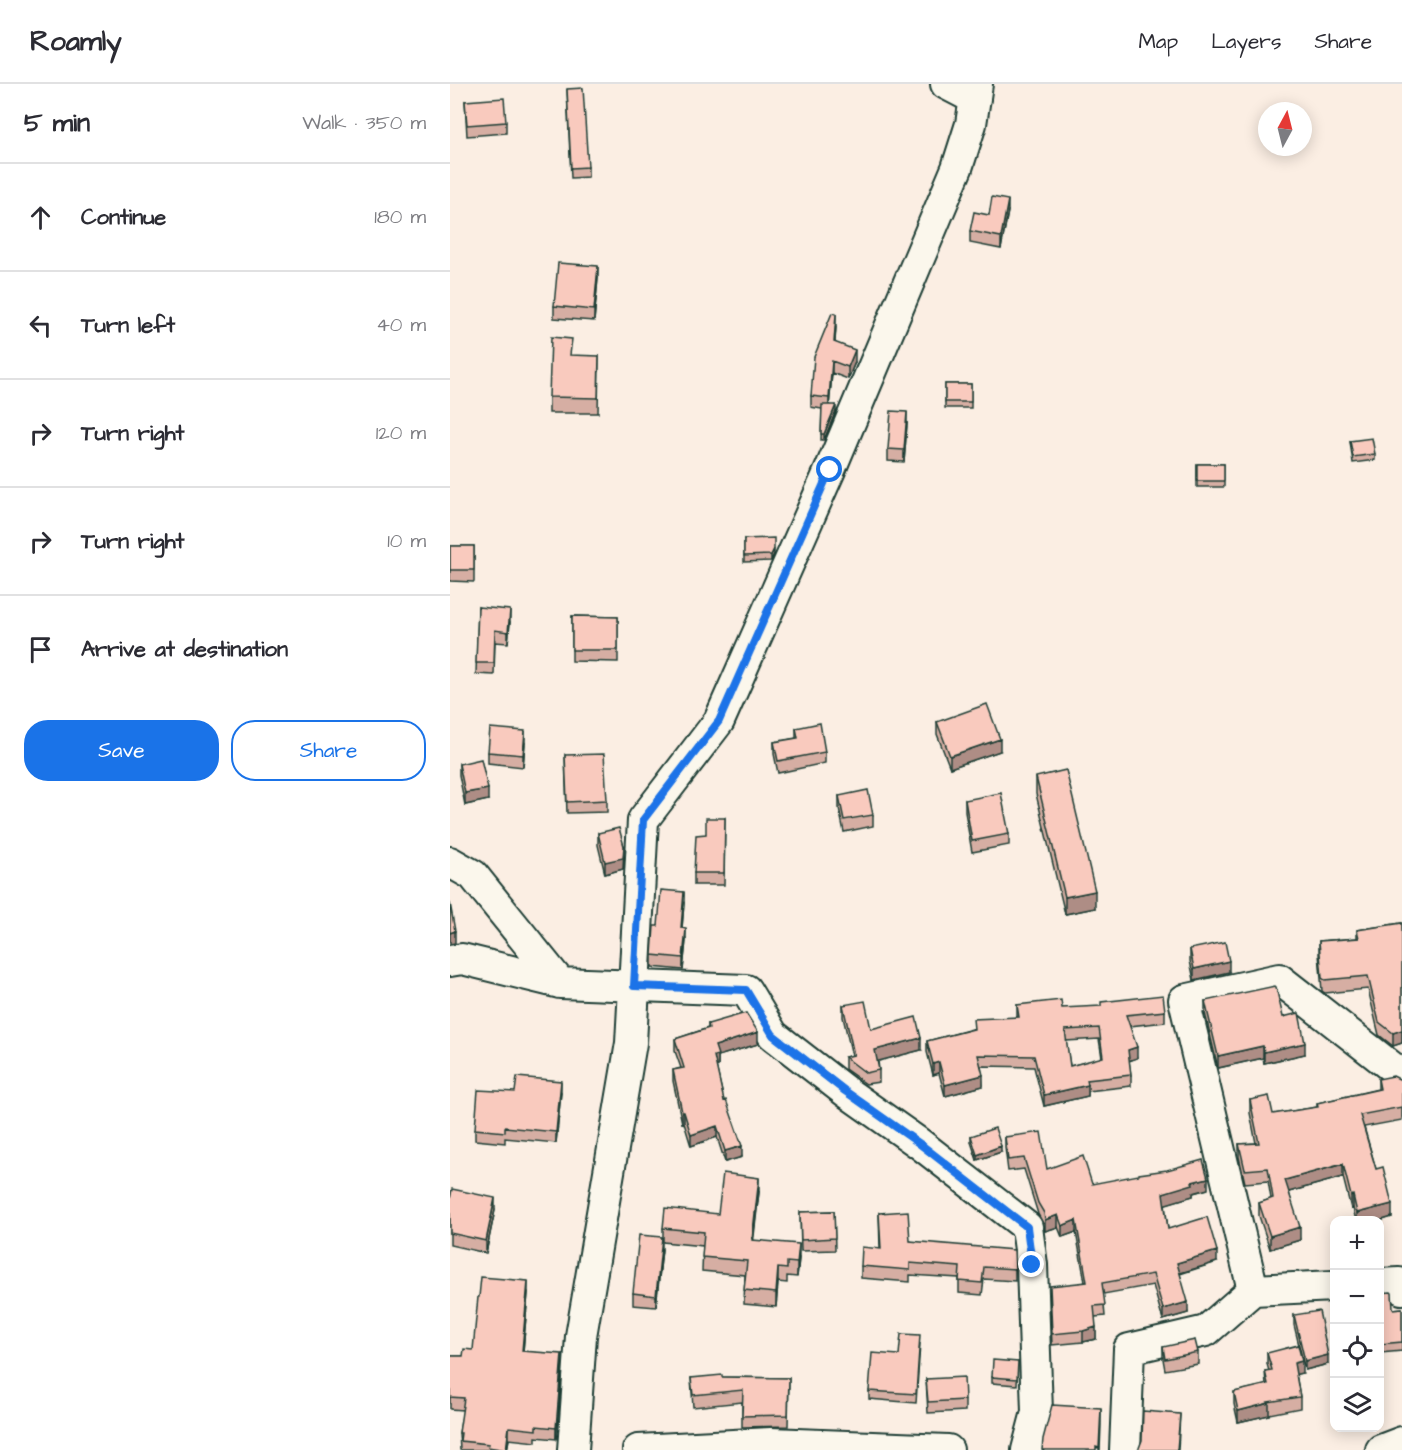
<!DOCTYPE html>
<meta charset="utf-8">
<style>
body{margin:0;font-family:"Architects Daughter",sans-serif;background:#f7f7f7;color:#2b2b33}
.controls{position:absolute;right:18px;bottom:18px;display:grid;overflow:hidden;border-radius:12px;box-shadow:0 3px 15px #0003}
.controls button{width:54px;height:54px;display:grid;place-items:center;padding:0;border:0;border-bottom:2px solid #e1e1e2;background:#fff;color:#2b2b33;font:30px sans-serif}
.compass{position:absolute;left:808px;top:18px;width:54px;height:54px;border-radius:50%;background:#fff;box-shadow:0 3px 15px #0003;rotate:7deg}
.stop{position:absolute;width:18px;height:18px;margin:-14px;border:4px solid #1a73e8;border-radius:50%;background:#fff}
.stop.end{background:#1a73e8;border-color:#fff;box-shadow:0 2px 6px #0008}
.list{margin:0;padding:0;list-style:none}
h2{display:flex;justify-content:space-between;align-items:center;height:78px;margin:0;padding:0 24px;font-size:26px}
h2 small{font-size:20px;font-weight:400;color:#7c7c81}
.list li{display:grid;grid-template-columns:39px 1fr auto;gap:18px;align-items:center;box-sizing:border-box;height:108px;padding:0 24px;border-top:2px solid #e1e1e2}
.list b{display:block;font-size:22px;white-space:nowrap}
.list em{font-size:20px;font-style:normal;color:#7c7c81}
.actions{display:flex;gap:12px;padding:18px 24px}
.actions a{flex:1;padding:14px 0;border:2px solid #1a73e8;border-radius:24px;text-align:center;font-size:21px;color:#1a73e8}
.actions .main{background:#1a73e8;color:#fff}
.icon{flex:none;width:33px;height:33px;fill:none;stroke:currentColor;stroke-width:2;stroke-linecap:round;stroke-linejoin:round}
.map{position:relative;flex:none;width:952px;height:1366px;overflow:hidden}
header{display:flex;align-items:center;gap:36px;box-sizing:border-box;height:84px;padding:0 30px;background:#fff;border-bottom:2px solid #e1e1e2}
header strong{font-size:28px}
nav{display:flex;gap:33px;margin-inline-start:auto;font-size:21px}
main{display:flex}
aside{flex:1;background:#fff}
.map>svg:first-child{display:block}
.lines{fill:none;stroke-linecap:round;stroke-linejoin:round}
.minor-casing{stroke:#1f3d34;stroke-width:34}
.minor{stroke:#fbf7ec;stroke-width:30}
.wall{fill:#d6aea3;stroke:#1f3d34;stroke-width:1.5;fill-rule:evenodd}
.shaded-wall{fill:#ae8d85;stroke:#1f3d34;stroke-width:1.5}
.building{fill:#f9cabe;stroke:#1f3d34;stroke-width:1.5;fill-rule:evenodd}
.route{stroke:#1a73e8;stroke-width:8}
</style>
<header>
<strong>Roamly</strong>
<nav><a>Map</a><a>Layers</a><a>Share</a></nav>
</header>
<main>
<aside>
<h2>5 min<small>Walk · 350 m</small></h2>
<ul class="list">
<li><svg class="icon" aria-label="ahead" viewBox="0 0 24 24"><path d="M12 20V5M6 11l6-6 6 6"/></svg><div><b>Continue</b></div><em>180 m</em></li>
<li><svg class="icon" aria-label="left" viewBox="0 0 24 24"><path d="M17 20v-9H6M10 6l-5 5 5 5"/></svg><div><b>Turn left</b></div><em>40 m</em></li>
<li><svg class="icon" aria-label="right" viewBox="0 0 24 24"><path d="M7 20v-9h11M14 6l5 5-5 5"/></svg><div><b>Turn right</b></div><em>120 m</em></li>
<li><svg class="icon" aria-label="right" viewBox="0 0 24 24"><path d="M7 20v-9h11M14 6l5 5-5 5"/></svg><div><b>Turn right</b></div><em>10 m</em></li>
<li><svg class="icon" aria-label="arrive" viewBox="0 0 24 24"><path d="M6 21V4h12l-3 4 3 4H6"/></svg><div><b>Arrive at destination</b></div></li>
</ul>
<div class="actions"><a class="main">Save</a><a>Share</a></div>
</aside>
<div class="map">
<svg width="952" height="1366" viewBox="0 0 952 1366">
<rect width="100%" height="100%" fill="#fbeee3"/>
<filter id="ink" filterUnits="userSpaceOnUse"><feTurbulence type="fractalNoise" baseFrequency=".0167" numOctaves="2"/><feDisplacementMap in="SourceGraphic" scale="12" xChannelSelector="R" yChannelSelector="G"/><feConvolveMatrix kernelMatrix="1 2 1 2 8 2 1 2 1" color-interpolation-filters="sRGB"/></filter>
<g filter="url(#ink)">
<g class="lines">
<!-- minor casing -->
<g class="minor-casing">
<path id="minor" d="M 496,0 L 525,15
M 0,778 L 23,791 L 110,899 L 296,906 L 323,951 L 395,1007 L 470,1060 L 577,1143 L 582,1181 L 587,1328 L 577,1366
M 0,877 L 12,875 L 110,899
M 930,1200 L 949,1199 L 952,1205
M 803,1206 L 734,916 L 829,895 L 952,991
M 123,1366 L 131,1252 L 181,959 L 193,736 L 269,637 L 380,386 L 507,84 L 521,40 L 527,0
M 188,1366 L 321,1359 L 498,1366
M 675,1366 L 679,1265 L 756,1247 L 803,1206 L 884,1202
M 931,1366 L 952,1358"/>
</g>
<!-- minor -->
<use href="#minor" class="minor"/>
</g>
<!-- wall -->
<path class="wall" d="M 117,5 L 138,83 L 138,93 L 121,94 Z
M 15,17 L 56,38 L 56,49 L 17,52 Z
M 558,127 L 551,165 L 520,159 L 520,147 L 539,131 Z
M 148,194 L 144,237 L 104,234 L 104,222 Z
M 386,242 L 385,258 L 405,278 L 398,295 L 382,289 L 379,321 L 386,327 L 374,356 L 371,356 L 372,325 L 361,323 L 361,312 Z
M 149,272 L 148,329 L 99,329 L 99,313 Z
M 495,300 L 521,300 L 521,324 L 495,324 Z
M 457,340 L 454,378 L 438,377 L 438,365 Z
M 900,357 L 925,370 L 925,376 L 903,379 Z
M 747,380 L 774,380 L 774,403 L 747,403 Z
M 294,455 L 324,470 L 321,477 L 294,478 Z
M 0,462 L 24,462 L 24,498 L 0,497 Z
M 28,523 L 60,538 L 58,559 L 45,558 L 44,591 L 26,590 Z
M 122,532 L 168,533 L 168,578 L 122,577 Z
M 487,638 L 550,667 L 500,684 L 487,650 Z
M 346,644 L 375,668 L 375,679 L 328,689 L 324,670 L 324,658 L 346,654 Z
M 75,659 L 73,683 L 38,679 L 38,668 Z
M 115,671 L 157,716 L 157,728 L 117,729 Z
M 9,680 L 38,716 L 15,721 L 9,691 Z
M 586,693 L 645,824 L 615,830 L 586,710 Z
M 389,712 L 423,731 L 423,742 L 394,748 L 389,724 Z
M 515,716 L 559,750 L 559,761 L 522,768 L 515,728 Z
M 275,734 L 274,801 L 244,801 L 244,789 L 256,750 Z
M 148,749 L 174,774 L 173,785 L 155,790 L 148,761 Z
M 234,819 L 232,844 L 236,856 L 233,886 L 202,883 L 202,871 L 208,842 Z
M 952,839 L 952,959 L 943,962 L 929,951 L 918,905 L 875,909 L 872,907 L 869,870 L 869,857 L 907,854 L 907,846 Z
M 740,865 L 779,888 L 744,896 L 740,877 Z
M 755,917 L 833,933 L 855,970 L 814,979 L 813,974 L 768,984 L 755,929 Z
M 393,921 L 421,945 L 471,966 L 428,977 L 429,986 L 429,998 L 416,1000 L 395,985 L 395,973 L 402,972 L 393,933 Z
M 567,921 L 612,924 L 715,927 L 715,938 L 680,942 L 687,974 L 679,977 L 681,991 L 681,1002 L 638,1007 L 638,1012 L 594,1022 L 584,983 L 531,982 L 533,1002 L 495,1012 L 489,989 L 483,991 L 477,968 L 477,957 L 567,933 ZM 649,955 L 652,974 L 620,982 L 616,957 Z
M 258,940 L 308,960 L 268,972 L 268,982 L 266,982 L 274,1017 L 292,1073 L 275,1078 L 267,1053 L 241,1062 L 234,1039 L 232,1039 L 223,997 L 223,986 L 231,984 L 225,967 L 225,955 L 258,944 Z
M 928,995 L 952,995 L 952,1036 L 914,1043 L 926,1085 L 942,1133 L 929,1137 L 906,1137 L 903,1124 L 901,1125 L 893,1093 L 839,1108 L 850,1156 L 820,1165 L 809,1132 L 809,1119 L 821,1115 L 818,1097 L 795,1099 L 789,1073 L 789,1060 L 806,1059 L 800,1029 L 800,1016 L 823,1030 L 867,1023 L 867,1019 L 928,1005 Z
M 65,1008 L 111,1008 L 106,1059 L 55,1054 L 55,1059 L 25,1056 L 25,1045 Z
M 521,1052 L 551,1068 L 527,1076 L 521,1058 Z
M 555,1053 L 597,1085 L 642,1100 L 758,1105 L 743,1109 L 743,1112 L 715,1120 L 718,1145 L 767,1178 L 730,1190 L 738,1229 L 713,1236 L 703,1201 L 653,1210 L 655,1232 L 645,1233 L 646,1255 L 633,1258 L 602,1261 L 600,1213 L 635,1198 L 626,1148 L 612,1153 L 608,1143 L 595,1147 L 594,1141 L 588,1130 L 574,1085 L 558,1087 L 555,1064 Z
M 309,1108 L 303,1156 L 349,1174 L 347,1193 L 337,1192 L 337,1199 L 328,1198 L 326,1223 L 294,1220 L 295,1191 L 252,1187 L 253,1162 L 213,1158 L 213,1144 L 268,1130 Z
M 0,1115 L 45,1126 L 36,1169 L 0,1161 Z
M 384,1127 L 385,1166 L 351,1167 L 350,1128 Z
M 429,1129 L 460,1157 L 565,1185 L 565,1197 L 534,1195 L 532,1211 L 509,1209 L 509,1194 L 460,1191 L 460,1198 L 411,1194 L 411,1182 L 430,1165 Z
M 212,1165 L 206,1223 L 183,1221 L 183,1209 Z
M 78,1209 L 73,1267 L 112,1282 L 106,1355 L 86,1353 L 86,1358 L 59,1355 L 57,1366 L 10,1366 L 9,1349 L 13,1326 L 0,1325 L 0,1272 L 13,1272 L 23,1266 Z
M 930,1209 L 943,1225 L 952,1224 L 952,1267 L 930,1269 Z
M 844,1231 L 878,1280 L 855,1286 L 844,1241 Z
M 470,1260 L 466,1319 L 419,1315 L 419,1307 L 449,1271 Z
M 713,1263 L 748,1268 L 748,1280 L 715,1286 L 713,1275 Z
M 817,1269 L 852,1289 L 846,1290 L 850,1313 L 850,1324 L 819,1330 L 819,1331 L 788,1338 L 784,1320 L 784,1308 L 816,1301 L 815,1287 L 819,1287 L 817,1280 Z
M 568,1278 L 567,1301 L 542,1299 L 542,1293 Z
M 272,1293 L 339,1294 L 338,1342 L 292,1343 L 292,1318 L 243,1323 L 241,1294 Z
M 476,1295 L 515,1316 L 515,1327 L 478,1329 Z"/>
<!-- shaded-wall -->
<path class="shaded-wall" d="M 558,116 L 558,127 L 551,165 L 551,153 Z
M 148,182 L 148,194 L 144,237 L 144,226 Z
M 386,230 L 386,242 L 384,269 L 384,258 Z
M 405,266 L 405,278 L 398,295 L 398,283 Z
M 382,277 L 382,289 L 379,325 L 379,314 Z
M 386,321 L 386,327 L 374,356 L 374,350 Z
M 457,328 L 457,340 L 454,378 L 454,366 Z
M 324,465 L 324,470 L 321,477 L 321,471 Z
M 60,526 L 60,538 L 58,559 L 58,548 Z
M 75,647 L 75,659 L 73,683 L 73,671 Z
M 550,655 L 550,667 L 500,684 L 500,672 Z
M 38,705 L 38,716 L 15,721 L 15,709 Z
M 174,762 L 173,785 L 155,790 L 155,778 Z
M 645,807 L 645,824 L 615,830 L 615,813 Z
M 234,808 L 234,819 L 231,856 L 231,844 Z
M 236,845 L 236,856 L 233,886 L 233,874 Z
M 5,847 L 5,859 L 0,860 L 0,849 Z
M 779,877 L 779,888 L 744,896 L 744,885 Z
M 952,946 L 952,959 L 943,962 L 943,949 Z
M 308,948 L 308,960 L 268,972 L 268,982 L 264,983 L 265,962 Z
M 471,954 L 471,966 L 425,978 L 425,966 Z
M 855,959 L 855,970 L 814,979 L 814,968 Z
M 813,962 L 813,974 L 768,984 L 768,972 Z
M 687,963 L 687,974 L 678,977 L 678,966 Z
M 489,978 L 489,989 L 483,991 L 483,980 Z
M 533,991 L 533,1002 L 495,1012 L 495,1001 Z
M 111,997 L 111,1008 L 106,1059 L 106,1048 Z
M 638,1001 L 638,1012 L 594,1022 L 594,1011 Z
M 232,1028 L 234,1028 L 234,1039 L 232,1039 Z
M 267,1042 L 267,1053 L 241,1062 L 241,1051 Z
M 292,1062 L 292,1073 L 275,1078 L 275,1067 Z
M 551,1062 L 551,1068 L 527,1076 L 527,1071 Z
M 893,1080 L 893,1093 L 835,1109 L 835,1096 Z
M 309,1094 L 309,1108 L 302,1170 L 302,1156 Z
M 758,1094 L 758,1105 L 743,1109 L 743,1112 L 713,1121 L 713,1109 L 742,1098 Z
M 903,1111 L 903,1124 L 901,1125 L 901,1112 Z
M 45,1114 L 45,1126 L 36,1169 L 36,1157 Z
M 942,1120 L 942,1133 L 929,1137 L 907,1137 L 907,1129 Z
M 608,1131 L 608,1143 L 595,1147 L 595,1136 Z
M 626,1136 L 626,1148 L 612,1153 L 612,1142 Z
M 850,1143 L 850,1156 L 820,1165 L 820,1152 Z
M 212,1153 L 212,1165 L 206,1223 L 206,1212 Z
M 349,1160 L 349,1174 L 347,1193 L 347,1179 Z
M 767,1167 L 767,1178 L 727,1190 L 727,1179 Z
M 328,1184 L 328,1198 L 326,1223 L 326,1209 Z
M 78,1197 L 78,1209 L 72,1279 L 72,1267 Z
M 738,1218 L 738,1229 L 713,1236 L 713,1225 Z
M 646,1243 L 646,1255 L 633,1258 L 633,1247 Z
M 112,1270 L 112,1282 L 106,1355 L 106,1344 Z
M 878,1271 L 878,1280 L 855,1286 L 855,1277 Z
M 852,1277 L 852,1289 L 844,1291 L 844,1279 Z
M 819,1319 L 819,1331 L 788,1338 L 788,1327 Z
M 651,1324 L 651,1341 L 650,1366 L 649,1366 Z
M 730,1330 L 728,1366 L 727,1366 Z
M 59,1343 L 59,1355 L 57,1366 L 56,1366 Z"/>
<!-- building -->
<path class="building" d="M 133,4 L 138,83 L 121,84 L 117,5 Z
M 54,14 L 56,38 L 17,41 L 15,17 Z
M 542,113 L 558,116 L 551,153 L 520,147 L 524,128 L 539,131 Z
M 108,179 L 148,182 L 144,226 L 104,222 Z
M 382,229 L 386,230 L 384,258 L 405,266 L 398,283 L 382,277 L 379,314 L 361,312 L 364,273 Z
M 101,253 L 122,255 L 120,271 L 149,272 L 148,314 L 99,313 Z
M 495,300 L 521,300 L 521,318 L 495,318 Z
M 372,321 L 386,321 L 374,350 L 371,350 Z
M 441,327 L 457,328 L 454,366 L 438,365 Z
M 922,354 L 925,370 L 903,373 L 900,357 Z
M 747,380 L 774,380 L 774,397 L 747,397 Z
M 324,454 L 324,465 L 321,471 L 294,472 L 294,455 Z
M 0,462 L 24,462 L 24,486 L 0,486 Z
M 28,523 L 60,526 L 58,548 L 45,546 L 44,579 L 26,579 Z
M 122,532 L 168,533 L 168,566 L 122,566 Z
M 537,620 L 550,655 L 500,672 L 487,638 Z
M 370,639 L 375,668 L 328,677 L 324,658 L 348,654 L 346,644 Z
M 40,644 L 75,647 L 73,671 L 38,668 Z
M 154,670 L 157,716 L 117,718 L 115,671 Z
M 31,675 L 38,705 L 15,709 L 9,680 Z
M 616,686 L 645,807 L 615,813 L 586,693 Z
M 418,706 L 423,731 L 394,736 L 389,712 Z
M 551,709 L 559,750 L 522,757 L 515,716 Z
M 256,734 L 275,734 L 274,789 L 244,789 L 246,751 L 256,750 Z
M 169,744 L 174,762 L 173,774 L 155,778 L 148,749 Z
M 211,806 L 234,808 L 231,844 L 236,845 L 233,874 L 202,871 L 204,842 L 208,842 Z
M 0,819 L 5,847 L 0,849 Z
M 952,839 L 952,946 L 943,949 L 929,938 L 918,892 L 875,896 L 872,894 L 869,857 L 909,854 L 907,846 Z
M 775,858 L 779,877 L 744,885 L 740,865 Z
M 825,902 L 826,903 L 833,933 L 849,929 L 855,959 L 814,968 L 813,962 L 768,972 L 755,917 Z
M 713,911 L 715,927 L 676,931 L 687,963 L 678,966 L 681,991 L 637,996 L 638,1001 L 594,1011 L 584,972 L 528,971 L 533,991 L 495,1001 L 489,978 L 483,980 L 477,957 L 524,945 L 523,935 L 569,933 L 567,921 L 611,916 L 612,924 L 651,922 L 651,918 ZM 649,944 L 653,973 L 620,982 L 615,946 Z
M 415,917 L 421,945 L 466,933 L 471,954 L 425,966 L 429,986 L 416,989 L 395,973 L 404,971 L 393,921 Z
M 296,929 L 308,948 L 265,962 L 268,971 L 264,972 L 274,1017 L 276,1016 L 292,1062 L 275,1067 L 267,1042 L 241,1051 L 234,1028 L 232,1028 L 223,986 L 234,984 L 225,955 L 259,944 L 258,940 Z
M 943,992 L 949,995 L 952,995 L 952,1023 L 910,1031 L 926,1085 L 933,1083 L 942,1120 L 907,1129 L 903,1111 L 901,1112 L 893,1080 L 835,1096 L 850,1143 L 820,1152 L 809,1119 L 823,1114 L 818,1084 L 795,1086 L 789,1060 L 809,1059 L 800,1016 L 819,1012 L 823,1030 L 868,1023 L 867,1019 L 930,1005 L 928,995 Z
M 67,993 L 111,997 L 106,1048 L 55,1043 L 55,1048 L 25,1045 L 28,1006 L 65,1008 Z
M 545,1044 L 551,1062 L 527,1071 L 521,1052 Z
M 591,1048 L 597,1085 L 633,1072 L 642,1100 L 689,1091 L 689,1090 L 717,1086 L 753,1076 L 758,1094 L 742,1098 L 743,1100 L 713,1109 L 718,1145 L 757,1133 L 767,1167 L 727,1179 L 738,1218 L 713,1225 L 703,1190 L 652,1199 L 655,1221 L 644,1222 L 646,1243 L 633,1247 L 602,1250 L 600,1202 L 637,1198 L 626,1136 L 612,1142 L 608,1131 L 595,1136 L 594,1129 L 588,1119 L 574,1074 L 558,1076 L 555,1053 Z
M 273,1089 L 309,1094 L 302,1156 L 349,1160 L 347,1179 L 337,1178 L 337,1185 L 328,1184 L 326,1209 L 294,1206 L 297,1177 L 252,1173 L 254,1148 L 213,1144 L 215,1124 L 268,1130 Z
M 2,1105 L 45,1114 L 36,1157 L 0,1149 L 0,1115 Z
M 384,1127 L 385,1154 L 351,1156 L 350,1128 Z
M 458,1127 L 460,1157 L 564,1166 L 565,1185 L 534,1183 L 532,1199 L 509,1197 L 510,1183 L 460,1179 L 460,1186 L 411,1182 L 412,1163 L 431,1165 L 429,1129 Z
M 189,1151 L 212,1153 L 206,1212 L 183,1209 Z
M 31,1193 L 78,1197 L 72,1267 L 112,1270 L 106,1344 L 86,1342 L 86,1346 L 59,1343 L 56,1366 L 38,1363 L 39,1360 L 10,1357 L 11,1349 L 9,1349 L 14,1314 L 0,1313 L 0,1272 L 13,1272 L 14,1265 L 23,1266 L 28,1213 L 29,1213 Z
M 941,1208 L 942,1209 L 943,1225 L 952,1224 L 952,1258 L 930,1260 L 930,1209 Z
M 869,1227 L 878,1271 L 855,1277 L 844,1231 Z
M 451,1250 L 470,1251 L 466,1310 L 419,1307 L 422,1269 L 449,1271 Z
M 745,1256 L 748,1268 L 715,1275 L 713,1263 Z
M 848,1261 L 852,1277 L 844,1279 L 850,1313 L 818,1318 L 819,1319 L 788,1327 L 784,1308 L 818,1300 L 815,1287 L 822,1286 L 817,1269 Z
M 543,1276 L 568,1278 L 567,1295 L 542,1293 Z
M 272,1291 L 272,1293 L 339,1294 L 338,1331 L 292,1332 L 293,1306 L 243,1311 L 241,1294 Z
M 514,1293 L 515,1316 L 478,1318 L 476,1295 Z
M 602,1321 L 651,1324 L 649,1364 L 646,1363 L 646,1366 L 592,1366 L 593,1355 Z
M 693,1327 L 730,1330 L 727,1366 L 687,1366 L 689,1364 L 692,1356 Z"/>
</g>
<g class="lines" filter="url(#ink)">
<!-- route -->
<path class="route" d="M 380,386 L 269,637 L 193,736 L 184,902 L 296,906 L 323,951 L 395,1007 L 470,1060 L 577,1143 L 582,1181"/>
</g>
</svg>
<div class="controls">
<button>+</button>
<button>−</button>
<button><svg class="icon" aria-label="locate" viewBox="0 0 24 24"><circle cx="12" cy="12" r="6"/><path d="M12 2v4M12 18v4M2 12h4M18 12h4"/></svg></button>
<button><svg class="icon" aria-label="layers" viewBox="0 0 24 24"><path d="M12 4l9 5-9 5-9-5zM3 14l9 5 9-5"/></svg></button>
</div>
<svg class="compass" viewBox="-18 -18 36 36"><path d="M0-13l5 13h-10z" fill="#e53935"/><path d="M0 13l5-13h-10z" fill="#7c7c81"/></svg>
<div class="stop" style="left:380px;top:386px"></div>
<div class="stop end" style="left:582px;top:1181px"></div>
</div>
</main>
